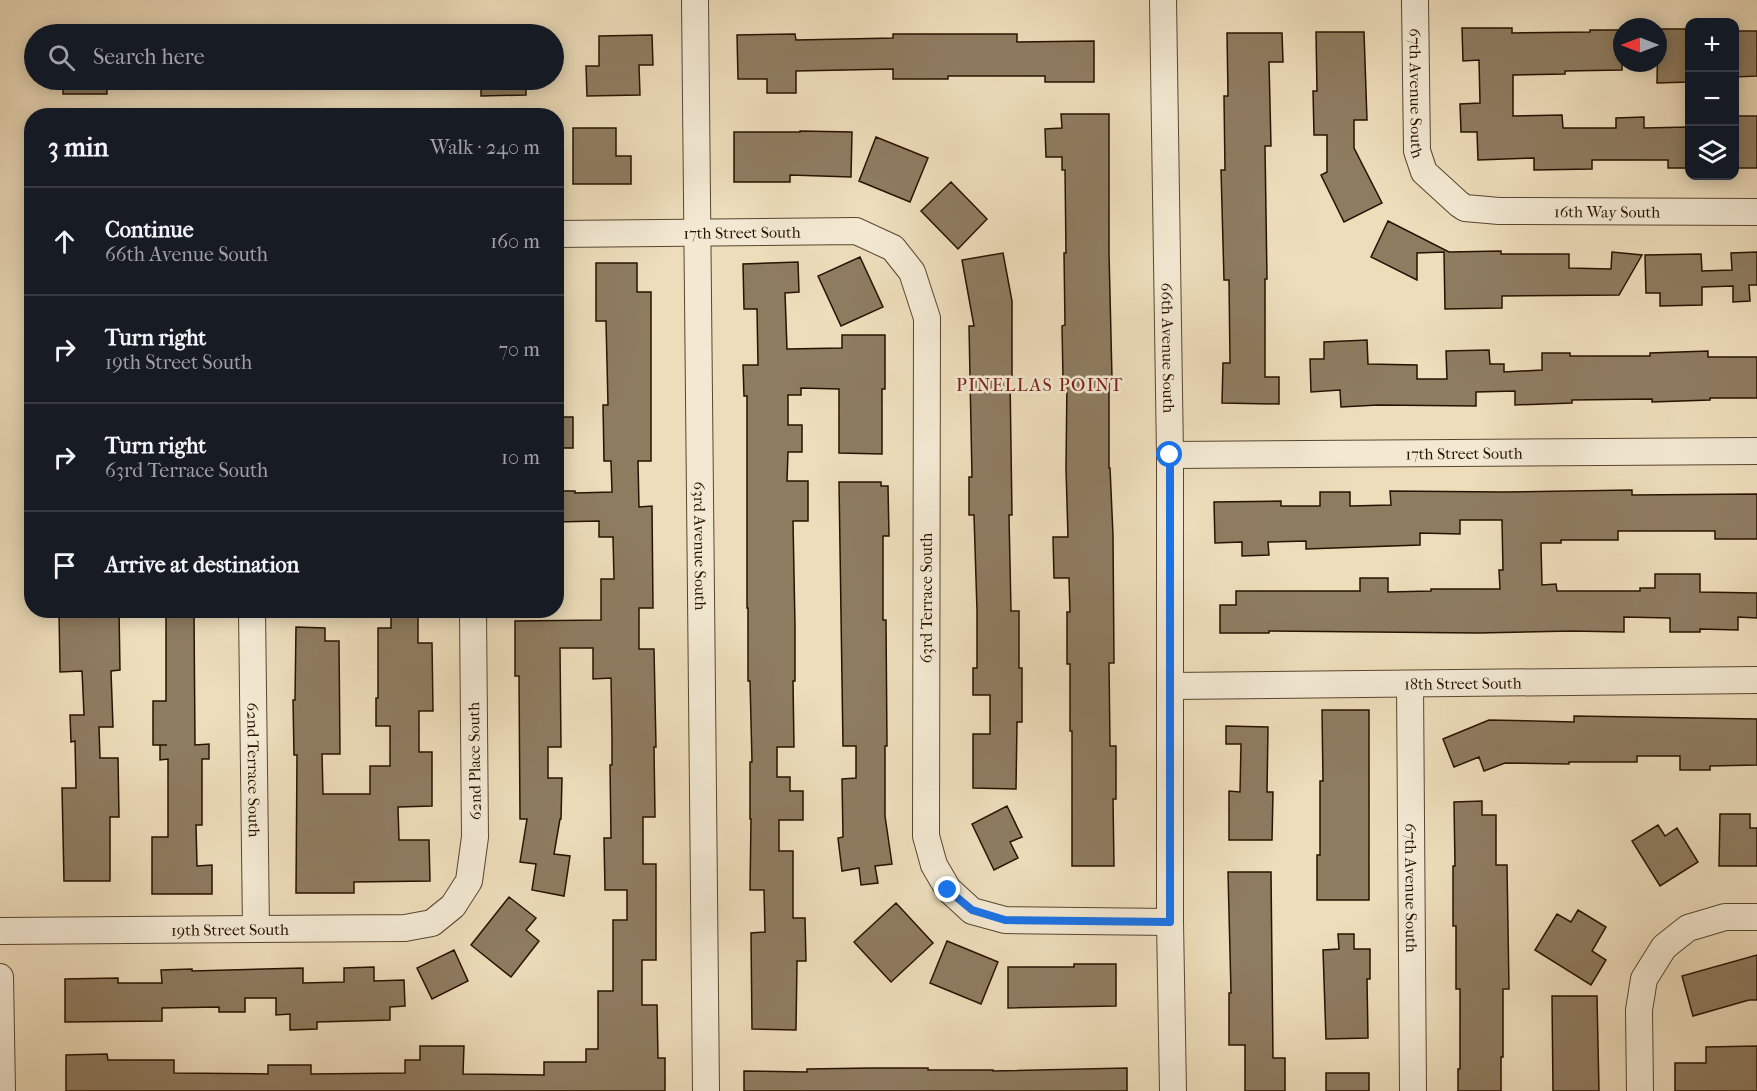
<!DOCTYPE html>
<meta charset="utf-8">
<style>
body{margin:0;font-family:"IM FELL French Canon",serif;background:#20242c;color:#f1f3f6}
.controls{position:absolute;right:18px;top:18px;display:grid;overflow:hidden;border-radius:12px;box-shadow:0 3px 15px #0003}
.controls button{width:54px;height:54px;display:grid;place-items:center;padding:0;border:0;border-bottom:2px solid #363941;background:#171b24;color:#f1f3f6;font:30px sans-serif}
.compass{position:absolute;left:1613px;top:18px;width:54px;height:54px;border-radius:50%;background:#171b24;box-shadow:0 3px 15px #0003;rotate:270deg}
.stop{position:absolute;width:18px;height:18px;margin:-14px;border:4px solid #1a73e8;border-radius:50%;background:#fff}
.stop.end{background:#1a73e8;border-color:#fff;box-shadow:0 2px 6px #0008}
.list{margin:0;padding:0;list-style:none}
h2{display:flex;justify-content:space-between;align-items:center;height:78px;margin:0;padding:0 24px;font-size:26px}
h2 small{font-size:20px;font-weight:400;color:#9ea1a6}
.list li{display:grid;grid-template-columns:39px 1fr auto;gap:18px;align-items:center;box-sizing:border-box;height:108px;padding:0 24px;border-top:2px solid #363941}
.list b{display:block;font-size:22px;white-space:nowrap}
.list p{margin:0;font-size:20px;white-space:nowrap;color:#9ea1a6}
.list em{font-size:20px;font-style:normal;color:#9ea1a6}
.icon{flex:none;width:33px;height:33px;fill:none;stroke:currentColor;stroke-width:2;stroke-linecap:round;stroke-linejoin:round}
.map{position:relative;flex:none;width:1757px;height:1091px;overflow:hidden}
.search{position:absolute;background:#171b24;box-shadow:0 3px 15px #0003;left:24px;top:24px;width:540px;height:66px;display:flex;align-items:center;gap:15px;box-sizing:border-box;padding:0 21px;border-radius:33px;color:#9ea1a6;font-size:22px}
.panel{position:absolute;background:#171b24;box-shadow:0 3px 15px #0003;left:24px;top:108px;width:540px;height:510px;border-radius:24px}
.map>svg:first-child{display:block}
.building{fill:#8e7c61;stroke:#271300;stroke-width:1.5}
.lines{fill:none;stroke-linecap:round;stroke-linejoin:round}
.minor-casing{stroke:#58462f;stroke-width:28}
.minor{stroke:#f3e9d3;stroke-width:26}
.route{stroke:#1a73e8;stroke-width:8}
.labels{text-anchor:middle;stroke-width:5;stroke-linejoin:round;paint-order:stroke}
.street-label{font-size:16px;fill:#271300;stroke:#f3e9d3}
.neighbourhood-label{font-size:18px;letter-spacing:1.5px;fill:#7a1f14;stroke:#f3e9d3}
</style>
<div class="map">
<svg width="1757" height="1091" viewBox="0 0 1757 1091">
<rect width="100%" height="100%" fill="#edddbb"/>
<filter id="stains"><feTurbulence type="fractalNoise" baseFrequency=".00333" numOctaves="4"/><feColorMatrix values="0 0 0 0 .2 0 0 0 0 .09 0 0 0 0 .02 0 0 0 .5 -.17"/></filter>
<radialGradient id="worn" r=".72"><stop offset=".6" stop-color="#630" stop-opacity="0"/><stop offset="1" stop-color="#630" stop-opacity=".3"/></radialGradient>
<!-- building -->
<path class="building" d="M 1462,28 L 1512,28 L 1512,33 L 1590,32 L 1590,30 L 1622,30 L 1622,70 L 1565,71 L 1565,74 L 1513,75 L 1513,116 L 1562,115 L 1563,128 L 1616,128 L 1616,118 L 1644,117 L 1644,128 L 1689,127 L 1689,168 L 1668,168 L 1668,160 L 1592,160 L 1592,169 L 1534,170 L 1534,158 L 1478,160 L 1477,132 L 1461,132 L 1460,104 L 1480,103 L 1479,60 L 1463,61 Z
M 1658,29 L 1686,29 L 1686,43 L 1689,43 L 1689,82 L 1657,83 Z
M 1734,31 L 1757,31 L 1757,76 L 1734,77 Z
M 1316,32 L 1364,32 L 1367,120 L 1354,120 L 1354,148 L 1382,203 L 1344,222 L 1321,175 L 1327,172 L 1327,135 L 1314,135 L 1313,91 L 1317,91 Z
M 1227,33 L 1282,33 L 1283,62 L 1269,62 L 1271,146 L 1265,146 L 1267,279 L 1265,279 L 1265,377 L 1279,377 L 1279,404 L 1222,403 L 1223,363 L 1230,363 L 1229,280 L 1224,280 L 1221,170 L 1225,170 L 1224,96 L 1228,96 Z
M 795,34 L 796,40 L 893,38 L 893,34 L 1017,34 L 1017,42 L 1094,41 L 1094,82 L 1045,82 L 1045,76 L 948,76 L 948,79 L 893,79 L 893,69 L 796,71 L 796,93 L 767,93 L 767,79 L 738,79 L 737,35 Z
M 652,35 L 653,65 L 639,65 L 640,95 L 587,96 L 586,66 L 599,66 L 599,36 Z
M 63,80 L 107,80 L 107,94 L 63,94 Z
M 481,80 L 526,80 L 526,95 L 481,96 Z
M 1061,114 L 1109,114 L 1109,253 L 1112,378 L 1109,378 L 1109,468 L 1110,468 L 1113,535 L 1114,663 L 1109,663 L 1110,746 L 1116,746 L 1116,799 L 1113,799 L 1114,866 L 1072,866 L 1072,731 L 1070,731 L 1070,664 L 1067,664 L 1067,612 L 1070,612 L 1069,578 L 1054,578 L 1053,537 L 1068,537 L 1066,469 L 1067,379 L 1063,379 L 1062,326 L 1065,325 L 1064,253 L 1066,253 L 1065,170 L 1062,170 L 1062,157 L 1046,157 L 1045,129 L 1062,128 Z
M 1734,116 L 1757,116 L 1757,168 L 1734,168 Z
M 573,128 L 616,128 L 616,156 L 631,156 L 631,184 L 573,184 Z
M 800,131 L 852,132 L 851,177 L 790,175 L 790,182 L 734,182 L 734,132 L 800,132 Z
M 876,137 L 928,158 L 910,202 L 859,181 Z
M 951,182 L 987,219 L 958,249 L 921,211 Z
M 1388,221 L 1449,252 L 1501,251 L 1501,254 L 1569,254 L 1569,268 L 1611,269 L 1612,252 L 1642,255 L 1619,295 L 1502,296 L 1502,308 L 1445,309 L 1444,252 L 1417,253 L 1417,280 L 1371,257 Z
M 1757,252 L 1757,285 L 1749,285 L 1750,301 L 1733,302 L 1733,286 L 1702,287 L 1702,305 L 1660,306 L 1660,293 L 1646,293 L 1645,255 L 1701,254 L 1702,271 L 1732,270 L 1731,253 Z
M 1003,253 L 1012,301 L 1012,378 L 1010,378 L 1012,515 L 1009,515 L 1011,611 L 1019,611 L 1019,668 L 1022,668 L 1022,722 L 1017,722 L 1016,789 L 973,788 L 973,734 L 990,734 L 990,695 L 973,695 L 973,668 L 977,668 L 977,611 L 974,515 L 969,515 L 969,477 L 972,477 L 969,326 L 974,326 L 962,260 Z
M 860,257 L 883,307 L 841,326 L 818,276 Z
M 798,262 L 799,292 L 785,293 L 787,349 L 842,348 L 842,335 L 885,335 L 885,389 L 882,389 L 882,454 L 839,453 L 839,389 L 801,388 L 801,395 L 788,395 L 788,425 L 802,425 L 802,452 L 788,452 L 787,481 L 808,481 L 808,521 L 793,521 L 795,626 L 795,681 L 793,681 L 794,747 L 777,747 L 777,777 L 790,777 L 790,791 L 803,791 L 803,820 L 779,820 L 779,851 L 793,851 L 793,918 L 805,918 L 806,961 L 797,961 L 796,1030 L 752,1029 L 751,933 L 765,932 L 764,890 L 750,890 L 751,819 L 750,819 L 750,762 L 752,762 L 750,681 L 748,681 L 748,608 L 747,608 L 747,396 L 744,396 L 743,365 L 758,365 L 757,309 L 744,309 L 743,264 Z
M 596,263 L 637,263 L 637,292 L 651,292 L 651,461 L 638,461 L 639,507 L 652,506 L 653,608 L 639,608 L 639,649 L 654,649 L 656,747 L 654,747 L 655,817 L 643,817 L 643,864 L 656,864 L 656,960 L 642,960 L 642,1005 L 657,1005 L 658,1058 L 665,1058 L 665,1091 L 66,1091 L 66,1055 L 107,1054 L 108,1060 L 174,1060 L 174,1073 L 268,1074 L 268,1065 L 311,1065 L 311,1074 L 405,1073 L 405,1060 L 420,1060 L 420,1046 L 464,1046 L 463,1074 L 544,1075 L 544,1062 L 586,1062 L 586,1049 L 598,1049 L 598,991 L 613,991 L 613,920 L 627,920 L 627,890 L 605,890 L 604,838 L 611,838 L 610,765 L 612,765 L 612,738 L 611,678 L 593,679 L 593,648 L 560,648 L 561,747 L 548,747 L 548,778 L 562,778 L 561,819 L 560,819 L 554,854 L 570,856 L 564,896 L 532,890 L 536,864 L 520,862 L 527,819 L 520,819 L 519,676 L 515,676 L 515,621 L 601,620 L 601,579 L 614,579 L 613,537 L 599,537 L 599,521 L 556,522 L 556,491 L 575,491 L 575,493 L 612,492 L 611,461 L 604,461 L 603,405 L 608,405 L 606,321 L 596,321 Z
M 1367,340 L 1368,364 L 1417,365 L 1417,379 L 1447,379 L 1446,351 L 1489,350 L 1490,364 L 1504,364 L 1504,372 L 1542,370 L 1542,353 L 1570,353 L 1570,356 L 1650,356 L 1650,353 L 1708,351 L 1708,357 L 1757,357 L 1757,398 L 1710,398 L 1710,400 L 1652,402 L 1652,399 L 1572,400 L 1572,403 L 1515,405 L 1515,391 L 1476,392 L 1476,406 L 1378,405 L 1341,407 L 1340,390 L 1311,392 L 1310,359 L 1324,359 L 1324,342 Z
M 556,417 L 573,417 L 573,448 L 556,448 Z
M 839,482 L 881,482 L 881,486 L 888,486 L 889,536 L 883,536 L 883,620 L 886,620 L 887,746 L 885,746 L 885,816 L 892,864 L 875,866 L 878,883 L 861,885 L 859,868 L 842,871 L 838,838 L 843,837 L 842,779 L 856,778 L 856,746 L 843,746 Z
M 1632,490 L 1632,495 L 1757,494 L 1757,539 L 1715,539 L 1715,531 L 1618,531 L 1618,540 L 1561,540 L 1561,543 L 1541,543 L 1542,585 L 1556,584 L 1557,591 L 1640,591 L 1640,588 L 1655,588 L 1655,574 L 1700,574 L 1700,592 L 1757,593 L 1757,618 L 1738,617 L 1738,630 L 1700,629 L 1700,632 L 1670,632 L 1670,618 L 1624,617 L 1624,632 L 1572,631 L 1478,633 L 1269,631 L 1269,633 L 1220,633 L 1220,605 L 1236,605 L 1236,591 L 1360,591 L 1360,578 L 1388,578 L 1388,592 L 1431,591 L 1431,589 L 1500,589 L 1499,570 L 1503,570 L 1502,520 L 1460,520 L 1460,534 L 1420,533 L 1420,545 L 1306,549 L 1306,541 L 1268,542 L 1269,555 L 1242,556 L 1242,542 L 1215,543 L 1214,502 L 1281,501 L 1281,506 L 1320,506 L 1320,492 L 1350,492 L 1350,506 L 1391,505 L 1390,491 L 1502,492 Z
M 166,610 L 194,610 L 195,745 L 209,744 L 209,759 L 202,759 L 202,825 L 196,825 L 197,866 L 212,865 L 212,894 L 152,894 L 152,837 L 168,837 L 168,759 L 160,760 L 160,745 L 167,745 L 153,745 L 153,701 L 166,701 Z
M 119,611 L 120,670 L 111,671 L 113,727 L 99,727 L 100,758 L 118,758 L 119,817 L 110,817 L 110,881 L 64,881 L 62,788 L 76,788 L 75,741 L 71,742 L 70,715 L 84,715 L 82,671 L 60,672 L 59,612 Z
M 391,614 L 418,614 L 418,643 L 432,643 L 433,711 L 419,711 L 419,752 L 432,752 L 432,806 L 398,807 L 399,840 L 429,840 L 430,881 L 354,882 L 354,893 L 296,893 L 297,755 L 294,755 L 293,700 L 295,700 L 296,627 L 325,628 L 325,641 L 339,641 L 340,754 L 322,754 L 323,794 L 370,794 L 370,766 L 390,766 L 390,726 L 376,726 L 376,698 L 378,698 L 378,628 L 391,628 Z
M 1322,710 L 1369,710 L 1369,900 L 1317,900 L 1317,855 L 1320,855 L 1320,781 L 1323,781 Z
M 1574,716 L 1757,719 L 1757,765 L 1710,766 L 1710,770 L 1680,770 L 1680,756 L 1637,756 L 1637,762 L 1569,762 L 1569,764 L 1505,763 L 1484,771 L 1479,757 L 1454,767 L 1443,739 L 1489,720 L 1574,722 Z
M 1226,726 L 1268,727 L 1267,792 L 1273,792 L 1272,840 L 1229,840 L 1229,791 L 1240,792 L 1241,744 L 1226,744 Z
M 1482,801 L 1482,815 L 1496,815 L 1496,865 L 1507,865 L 1509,989 L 1503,989 L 1503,1057 L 1501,1057 L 1501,1091 L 1458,1091 L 1458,1069 L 1460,1069 L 1460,989 L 1456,989 L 1456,926 L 1453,926 L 1453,866 L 1455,866 L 1454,802 Z
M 1007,806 L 1022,837 L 1010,842 L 1018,858 L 994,870 L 972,824 Z
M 1720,814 L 1750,814 L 1750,828 L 1757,828 L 1757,866 L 1719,866 Z
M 1658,825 L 1665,836 L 1677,828 L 1698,862 L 1660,886 L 1632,841 Z
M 1228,872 L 1271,872 L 1273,1058 L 1285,1058 L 1285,1091 L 1245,1091 L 1245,1045 L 1229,1045 L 1229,993 L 1231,993 Z
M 509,897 L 536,918 L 526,930 L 539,941 L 511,977 L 471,945 Z
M 896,903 L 933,943 L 891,982 L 854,942 Z
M 1578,910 L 1606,927 L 1592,951 L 1606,960 L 1591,985 L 1535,950 L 1557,914 L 1571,922 Z
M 1338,934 L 1354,934 L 1354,949 L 1370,949 L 1370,979 L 1367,979 L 1368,1038 L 1326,1039 L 1323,950 L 1339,949 Z
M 947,941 L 998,962 L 981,1004 L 930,983 Z
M 454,950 L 468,981 L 432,999 L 417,968 Z
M 1757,955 L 1757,1000 L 1749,1000 L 1693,1016 L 1682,976 Z
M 1074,964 L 1116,964 L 1116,1006 L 1008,1008 L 1008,967 L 1074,967 Z
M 374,967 L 374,981 L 404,980 L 405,1006 L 390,1007 L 390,1020 L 317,1022 L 317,1029 L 290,1030 L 290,1014 L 276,1015 L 276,998 L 245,998 L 245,1012 L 219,1012 L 219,1007 L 162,1008 L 162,1021 L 65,1022 L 65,979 L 118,978 L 118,983 L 162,983 L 161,970 L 192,969 L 192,971 L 303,968 L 303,983 L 344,982 L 344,968 Z
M 1552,996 L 1597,996 L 1599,1091 L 1553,1091 Z
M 1757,1046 L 1757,1091 L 1675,1091 L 1675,1063 L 1706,1063 L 1706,1047 Z
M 872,1068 L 928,1068 L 928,1070 L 993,1070 L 993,1071 L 1127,1068 L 1127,1091 L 744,1091 L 744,1071 L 807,1072 L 807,1069 Z
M 1326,1073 L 1369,1073 L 1369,1091 L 1326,1091 Z"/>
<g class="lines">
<!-- minor casing -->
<g class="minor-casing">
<g id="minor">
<path id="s1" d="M 695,0 L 706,1091"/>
<path id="s2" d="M 1163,0 L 1170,455 L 1170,922 L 1173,1091"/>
<path id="s3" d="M 1415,0 L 1417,151 L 1424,172 L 1459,204 L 1465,208 L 1499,211 L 1757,212"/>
<path id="s4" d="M 556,234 L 856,231 L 893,248 L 912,272 L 927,318 L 926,836 L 934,865 L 948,889 L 972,911 L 1005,920 L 1170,922"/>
<path id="s5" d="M 1170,455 L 1757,451"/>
<path id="s6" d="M 252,610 L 256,929"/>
<path id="s7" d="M 1410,684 L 1413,1091"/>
<path id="s8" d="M 1171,686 L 1757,680"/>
<path id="s9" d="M 0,931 L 405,928 L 432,923 L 453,906 L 469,881 L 475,837 L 473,610"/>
<path d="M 0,977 L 2,1091"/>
<path d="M 1640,1091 L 1639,1010 L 1644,979 L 1664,947 L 1688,928 L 1725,917 L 1757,917"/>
</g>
</g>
<!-- minor -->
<use href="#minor" class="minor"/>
</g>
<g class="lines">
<!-- route -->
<path class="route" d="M 948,890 L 972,910 L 1005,920 L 1170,922 L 1170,455"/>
</g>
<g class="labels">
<!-- street labels -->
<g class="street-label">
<text dy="6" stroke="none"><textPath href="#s3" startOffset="93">67th Avenue South</textPath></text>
<text dy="6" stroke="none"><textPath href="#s3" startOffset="370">16th Way South</textPath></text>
<text dy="6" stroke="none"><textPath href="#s4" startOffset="186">17th Street South</textPath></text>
<text dy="6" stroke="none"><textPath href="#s2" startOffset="348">66th Avenue South</textPath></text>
<text dy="6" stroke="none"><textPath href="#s5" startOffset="294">17th Street South</textPath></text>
<text dy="6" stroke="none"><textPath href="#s1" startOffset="546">63rd Avenue South</textPath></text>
<text transform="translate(926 598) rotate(-90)" y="6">63rd Terrace South</text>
<text dy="6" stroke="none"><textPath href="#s8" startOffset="292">18th Street South</textPath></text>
<text transform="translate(474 761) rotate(-91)" y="6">62nd Place South</text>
<text dy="6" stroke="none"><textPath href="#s6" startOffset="160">62nd Terrace South</textPath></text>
<text dy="6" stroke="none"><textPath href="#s7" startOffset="204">67th Avenue South</textPath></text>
<text dy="6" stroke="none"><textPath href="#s9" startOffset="230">19th Street South</textPath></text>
</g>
<!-- neighbourhood labels -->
<g class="neighbourhood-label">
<text x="1040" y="391">PINELLAS POINT</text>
</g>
</g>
<rect width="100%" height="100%" filter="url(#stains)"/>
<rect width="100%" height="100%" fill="url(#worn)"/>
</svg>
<div class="controls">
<button>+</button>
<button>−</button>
<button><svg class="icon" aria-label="layers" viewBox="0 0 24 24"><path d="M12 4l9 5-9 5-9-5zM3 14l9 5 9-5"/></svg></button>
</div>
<svg class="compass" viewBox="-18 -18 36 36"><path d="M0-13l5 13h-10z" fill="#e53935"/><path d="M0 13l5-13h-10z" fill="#9ea1a6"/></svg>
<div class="stop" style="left:1170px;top:455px"></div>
<div class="stop end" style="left:948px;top:890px"></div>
<div class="search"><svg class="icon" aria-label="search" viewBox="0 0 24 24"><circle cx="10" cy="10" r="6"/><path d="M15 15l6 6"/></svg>Search here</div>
<section class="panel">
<h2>3 min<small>Walk · 240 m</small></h2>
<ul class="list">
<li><svg class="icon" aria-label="ahead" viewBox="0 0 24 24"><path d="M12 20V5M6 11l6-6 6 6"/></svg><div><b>Continue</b><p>66th Avenue South</p></div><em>160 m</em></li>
<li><svg class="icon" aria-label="right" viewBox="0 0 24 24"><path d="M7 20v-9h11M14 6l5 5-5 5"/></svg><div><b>Turn right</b><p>19th Street South</p></div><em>70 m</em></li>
<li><svg class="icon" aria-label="right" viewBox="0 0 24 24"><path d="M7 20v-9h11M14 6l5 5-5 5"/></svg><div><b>Turn right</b><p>63rd Terrace South</p></div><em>10 m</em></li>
<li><svg class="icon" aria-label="arrive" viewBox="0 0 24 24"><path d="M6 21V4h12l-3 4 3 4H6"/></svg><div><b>Arrive at destination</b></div></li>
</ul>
</section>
</div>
